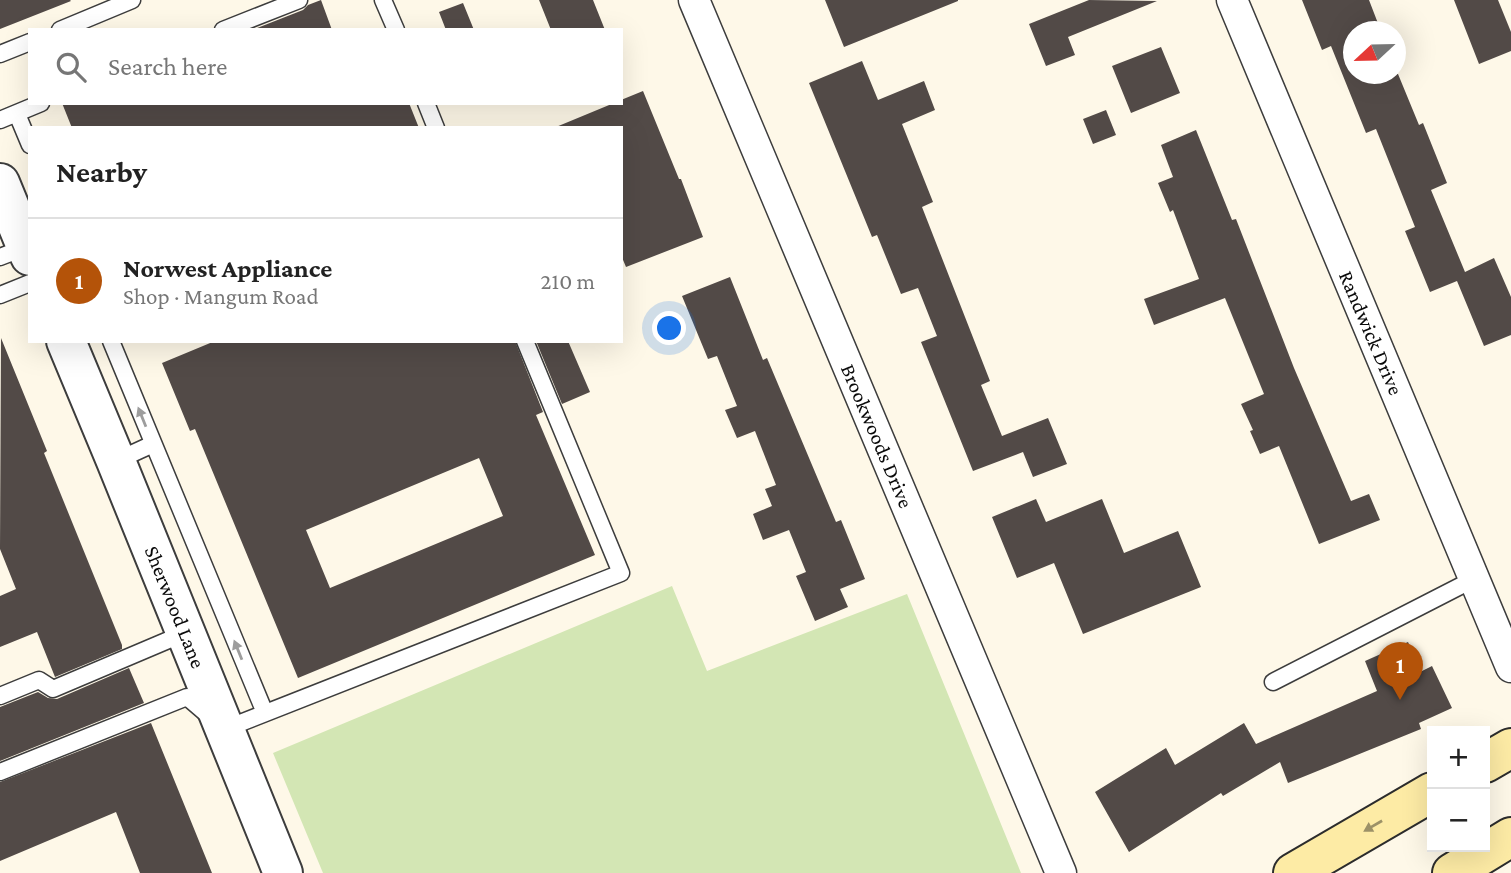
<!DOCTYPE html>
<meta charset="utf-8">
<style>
body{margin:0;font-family:"Crimson Pro",serif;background:#f6f6f6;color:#222}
.controls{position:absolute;right:21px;bottom:21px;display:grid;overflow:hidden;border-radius:0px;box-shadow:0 7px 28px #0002}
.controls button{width:63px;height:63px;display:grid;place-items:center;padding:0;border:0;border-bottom:2px solid #e0e0e0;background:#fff;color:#222;font:35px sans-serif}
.compass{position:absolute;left:1343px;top:21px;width:63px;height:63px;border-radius:50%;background:#fff;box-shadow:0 7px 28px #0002;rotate:248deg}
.you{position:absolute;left:670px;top:329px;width:24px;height:24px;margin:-18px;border:5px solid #fff;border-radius:50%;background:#1a73e8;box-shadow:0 0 0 10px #1a73e833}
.badge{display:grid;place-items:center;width:46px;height:46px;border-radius:50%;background:#b45309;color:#fff;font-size:23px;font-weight:700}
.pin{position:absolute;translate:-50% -58px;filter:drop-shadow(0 2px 4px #0008)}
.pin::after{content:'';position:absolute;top:37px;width:24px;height:21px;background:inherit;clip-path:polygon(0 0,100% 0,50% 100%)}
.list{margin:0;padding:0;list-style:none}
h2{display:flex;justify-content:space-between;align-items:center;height:91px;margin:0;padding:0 28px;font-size:30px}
h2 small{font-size:23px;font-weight:400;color:#767676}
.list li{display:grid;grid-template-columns:46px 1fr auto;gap:21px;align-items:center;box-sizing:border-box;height:126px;padding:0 28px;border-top:2px solid #e0e0e0}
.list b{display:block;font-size:26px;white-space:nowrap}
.list p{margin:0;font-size:23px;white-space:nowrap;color:#767676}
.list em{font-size:23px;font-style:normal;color:#767676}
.icon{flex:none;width:38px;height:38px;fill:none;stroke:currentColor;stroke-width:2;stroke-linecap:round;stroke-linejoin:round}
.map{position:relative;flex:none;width:1511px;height:873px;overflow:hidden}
.search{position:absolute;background:#fff;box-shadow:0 7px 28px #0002;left:28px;top:28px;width:595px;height:77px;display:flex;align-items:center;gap:18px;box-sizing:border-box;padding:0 24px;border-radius:0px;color:#767676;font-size:26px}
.panel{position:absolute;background:#fff;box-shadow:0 7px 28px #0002;left:28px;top:126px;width:595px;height:217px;border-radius:0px}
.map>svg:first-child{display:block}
.green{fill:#d3e6b4}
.building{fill:#524a47;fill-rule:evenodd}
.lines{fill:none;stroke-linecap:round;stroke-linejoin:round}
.service-casing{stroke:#3d3d3d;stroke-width:19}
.minor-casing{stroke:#3d3d3d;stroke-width:33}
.tertiary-casing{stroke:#3d3d3d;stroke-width:42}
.secondary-casing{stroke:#2c2c2c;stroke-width:42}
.service{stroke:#fff;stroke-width:16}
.minor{stroke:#fff;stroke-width:30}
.tertiary{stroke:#fff;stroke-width:38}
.secondary{stroke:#fdeba5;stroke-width:38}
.oneway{fill:#9d9d9d}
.oneway2{fill:#9c9167}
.labels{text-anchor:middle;stroke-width:7;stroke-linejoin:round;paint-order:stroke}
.street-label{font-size:21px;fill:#0a0a0a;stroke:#fff}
</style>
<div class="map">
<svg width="1511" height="873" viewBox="0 0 1511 873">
<rect width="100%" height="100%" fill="#fef8e8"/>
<!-- green -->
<path class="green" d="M 672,586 L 707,671 L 907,594 L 1021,873 L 323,873 L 273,753 Z"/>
<!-- building -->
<path class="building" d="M 0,0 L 70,0 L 71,1 L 0,29 Z
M 321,0 L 332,30 L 252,30 L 303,10 L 308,5 Z
M 539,0 L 593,0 L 605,30 L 551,30 Z
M 825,0 L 958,0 L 958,1 L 844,47 Z
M 1089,0 L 1157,1 L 1068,37 L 1075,55 L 1046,66 L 1029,24 Z
M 1302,0 L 1369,0 L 1379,26 L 1367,32 L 1354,32 L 1354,74 L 1398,74 L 1419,125 L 1423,123 L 1447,183 L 1431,190 L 1465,272 L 1494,258 L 1511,297 L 1511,335 L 1484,346 L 1457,281 L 1430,292 L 1405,231 L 1415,227 L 1376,129 L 1366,133 L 1331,46 L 1322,50 Z
M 1454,0 L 1498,0 L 1511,32 L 1511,51 L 1479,64 Z
M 463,3 L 474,30 L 446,30 L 439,12 Z
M 1161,47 L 1180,93 L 1131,113 L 1112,66 Z
M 862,61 L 878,100 L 924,81 L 935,110 L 902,124 L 933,202 L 922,207 L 990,381 L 981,385 L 1002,436 L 1048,418 L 1067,464 L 1033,477 L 1023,452 L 973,471 L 921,342 L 937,336 L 918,288 L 901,294 L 877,235 L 872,237 L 809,83 Z
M 643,91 L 679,179 L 681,179 L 703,237 L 626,267 L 621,255 L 621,128 L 556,127 L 614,103 L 621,103 L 621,100 Z
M 62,103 L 409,103 L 419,128 L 72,128 Z
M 1106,110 L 1116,135 L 1093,144 L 1083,119 Z
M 1196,130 L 1232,220 L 1236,219 L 1294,368 L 1351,501 L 1369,494 L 1380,520 L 1319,544 L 1279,446 L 1260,454 L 1250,431 L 1253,430 L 1241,404 L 1264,394 L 1225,298 L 1154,325 L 1144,299 L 1199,279 L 1173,210 L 1170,212 L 1158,183 L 1173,177 L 1161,145 Z
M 730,277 L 763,360 L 767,358 L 836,522 L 841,520 L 865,579 L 840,589 L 848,607 L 815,621 L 796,576 L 806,572 L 789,530 L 763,540 L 753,514 L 772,506 L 765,489 L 776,485 L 755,431 L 737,438 L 725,410 L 737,406 L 717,356 L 708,359 L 682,296 Z
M 1,338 L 47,451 L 44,453 L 122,645 L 122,649 L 55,677 L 37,632 L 0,647 L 0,596 L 16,589 L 0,549 Z
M 215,341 L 515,341 L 543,412 L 536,415 L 595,555 L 298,678 L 195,429 L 190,431 L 162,363 ZM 479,458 L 503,516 L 330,588 L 306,530 Z
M 536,341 L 568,341 L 590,392 L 562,404 Z
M 1036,499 L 1046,522 L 1102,499 L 1124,553 L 1178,531 L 1201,587 L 1083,634 L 1054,563 L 1017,578 L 992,517 Z
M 1408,642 L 1420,672 L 1432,666 L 1452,708 L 1419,723 L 1421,729 L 1288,783 L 1280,762 L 1223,796 L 1221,793 L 1129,852 L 1095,792 L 1166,748 L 1175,765 L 1244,723 L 1256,744 L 1377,691 L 1365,661 Z
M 129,668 L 144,703 L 0,761 L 0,707 L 38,692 L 48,698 L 57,699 Z
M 151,723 L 212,873 L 140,873 L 116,812 L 0,861 L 0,782 Z"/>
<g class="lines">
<!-- service casing -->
<g class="service-casing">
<path id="service" d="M 383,0 L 396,30
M 60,30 L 132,0
M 223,30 L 299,0
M 0,54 L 30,42
M 426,103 L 436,128
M 17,114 L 30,145
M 0,120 L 41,103
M 0,257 L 26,247
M 0,295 L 30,283
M 111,341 L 265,713
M 116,461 L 153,444
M 1273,682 L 1474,579
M 0,696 L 39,680 L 53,689 L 185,633
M 225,729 L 621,573 L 525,341
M 0,772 L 187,697 L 208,715"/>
</g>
<!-- minor casing -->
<g class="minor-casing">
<path id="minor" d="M 694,0 L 1061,873
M 1232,0 L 1511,667"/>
</g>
<!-- tertiary casing -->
<g class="tertiary-casing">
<path id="tertiary" d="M 0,183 L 30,256
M 66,341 L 116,461 L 283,873"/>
</g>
<!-- secondary casing -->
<g class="secondary-casing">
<path id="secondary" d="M 1485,763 L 1511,748
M 1293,873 L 1432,792
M 1452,873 L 1511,837"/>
</g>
<!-- service -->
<use href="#service" class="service"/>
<!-- minor -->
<use href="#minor" class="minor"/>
<!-- tertiary -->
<use href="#tertiary" class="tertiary"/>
<!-- secondary -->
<use href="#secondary" class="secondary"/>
</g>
<!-- one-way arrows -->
<defs><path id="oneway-solid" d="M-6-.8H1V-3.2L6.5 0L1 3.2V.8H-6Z" transform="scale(1.75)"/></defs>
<g class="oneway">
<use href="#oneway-solid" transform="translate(142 417) rotate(-112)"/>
<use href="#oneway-solid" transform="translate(238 650) rotate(-112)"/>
</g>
<use class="oneway2" href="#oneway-solid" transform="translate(1373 826) rotate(150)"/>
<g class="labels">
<!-- street labels -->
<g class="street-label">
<text transform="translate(1371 333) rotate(67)" y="7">Randwick Drive</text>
<text transform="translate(877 436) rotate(67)" y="7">Brookwoods Drive</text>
<text transform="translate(175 607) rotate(68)" y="7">Sherwood Lane</text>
</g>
</g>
</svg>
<div class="controls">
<button>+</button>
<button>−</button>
</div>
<svg class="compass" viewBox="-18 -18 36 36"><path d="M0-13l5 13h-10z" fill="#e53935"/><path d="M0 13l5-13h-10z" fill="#767676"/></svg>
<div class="you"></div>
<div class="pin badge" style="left:1400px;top:700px">1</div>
<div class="search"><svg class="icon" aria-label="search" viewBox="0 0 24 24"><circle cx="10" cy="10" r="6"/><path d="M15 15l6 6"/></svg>Search here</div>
<section class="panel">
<h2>Nearby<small></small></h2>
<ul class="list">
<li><span class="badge">1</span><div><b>Norwest Appliance</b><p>Shop · Mangum Road</p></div><em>210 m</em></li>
</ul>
</section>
</div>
